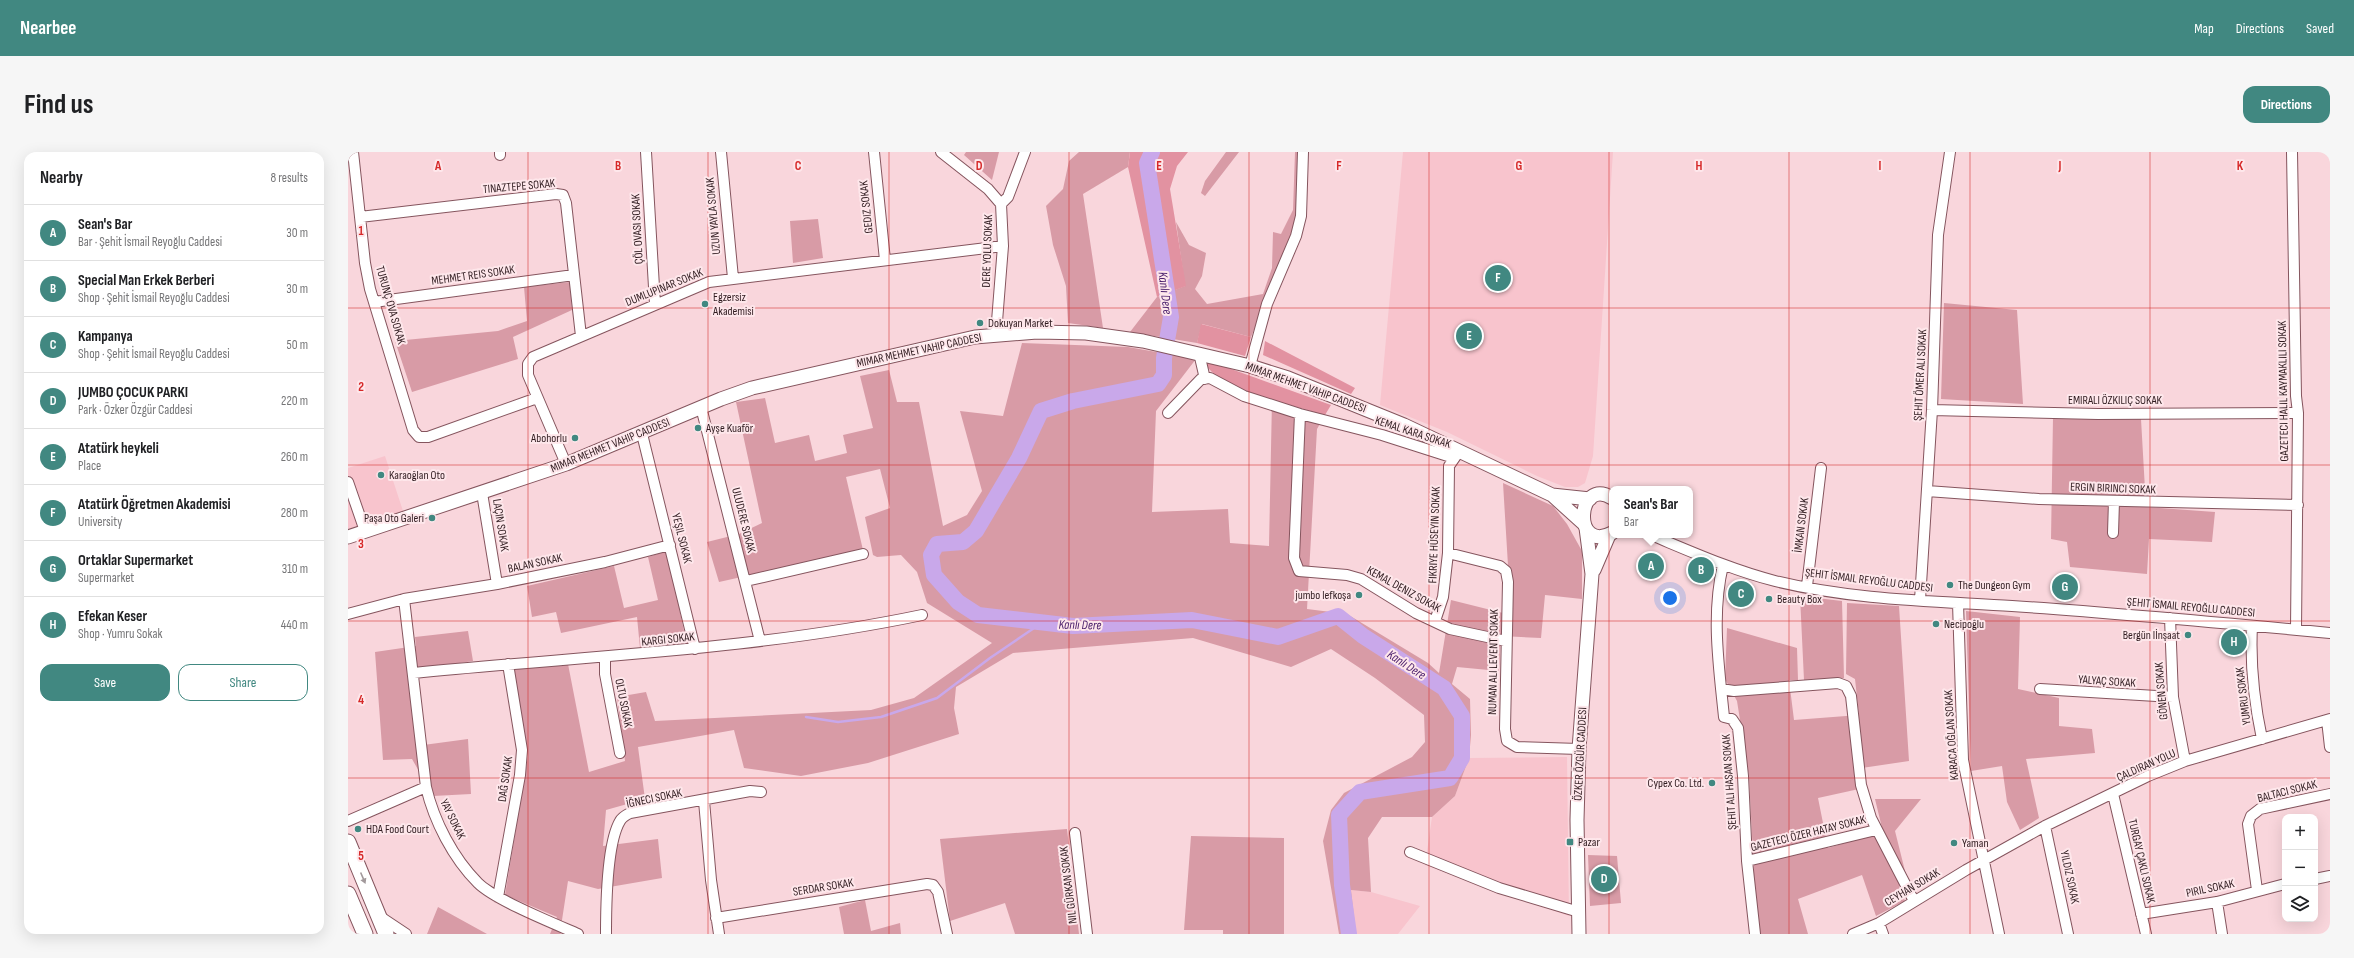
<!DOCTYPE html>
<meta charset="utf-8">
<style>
body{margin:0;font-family:"Sofia Sans Condensed",sans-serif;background:#f6f6f6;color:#202124}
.controls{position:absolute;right:12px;bottom:12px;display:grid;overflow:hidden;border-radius:8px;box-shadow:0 4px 16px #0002}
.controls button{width:36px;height:36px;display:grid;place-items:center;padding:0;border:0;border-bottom:1px solid #e0e0e0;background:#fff;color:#202124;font:20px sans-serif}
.you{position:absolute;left:1322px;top:446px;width:14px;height:14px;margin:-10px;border:3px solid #fff;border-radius:50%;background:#1a73e8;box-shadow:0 0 0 6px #1a73e833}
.badge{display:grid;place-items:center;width:26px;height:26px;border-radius:50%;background:#418881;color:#fff;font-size:13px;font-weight:700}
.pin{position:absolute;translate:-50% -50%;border:2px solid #fff;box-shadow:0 1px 4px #0006}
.popup{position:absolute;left:1261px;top:334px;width:84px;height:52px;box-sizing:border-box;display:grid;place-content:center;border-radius:8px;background:#fff;filter:drop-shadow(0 1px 3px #0005);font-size:13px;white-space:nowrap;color:#757577}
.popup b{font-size:15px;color:#202124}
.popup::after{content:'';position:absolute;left:50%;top:100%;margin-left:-8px;border:8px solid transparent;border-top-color:#fff}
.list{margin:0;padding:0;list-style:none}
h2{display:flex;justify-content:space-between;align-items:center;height:52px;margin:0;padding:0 16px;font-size:17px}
h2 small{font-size:13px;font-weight:400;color:#757577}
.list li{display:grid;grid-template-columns:26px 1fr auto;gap:12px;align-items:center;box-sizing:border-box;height:56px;padding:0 16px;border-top:1px solid #e0e0e0}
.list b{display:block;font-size:15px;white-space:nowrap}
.list p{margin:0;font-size:13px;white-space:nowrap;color:#757577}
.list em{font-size:13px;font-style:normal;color:#757577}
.actions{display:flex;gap:8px;padding:12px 16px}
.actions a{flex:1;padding:9px 0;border:1px solid #418881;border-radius:12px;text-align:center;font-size:14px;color:#418881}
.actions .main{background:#418881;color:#fff}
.icon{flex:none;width:22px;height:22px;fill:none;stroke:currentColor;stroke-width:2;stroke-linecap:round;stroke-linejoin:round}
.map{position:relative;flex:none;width:1982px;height:782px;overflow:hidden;border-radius:12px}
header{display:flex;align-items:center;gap:24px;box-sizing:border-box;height:56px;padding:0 20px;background:#418881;color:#fff}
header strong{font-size:19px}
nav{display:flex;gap:22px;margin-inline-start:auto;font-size:14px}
.intro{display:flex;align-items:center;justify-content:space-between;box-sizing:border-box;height:96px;padding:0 24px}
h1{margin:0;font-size:28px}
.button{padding:10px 18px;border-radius:12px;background:#418881;color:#fff;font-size:14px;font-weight:700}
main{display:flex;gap:24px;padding:0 24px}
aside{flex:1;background:#fff;border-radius:12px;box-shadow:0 4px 16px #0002}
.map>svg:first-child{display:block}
.built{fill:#f8c4cd}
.green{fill:#d89ba6}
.forest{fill:#e292a1}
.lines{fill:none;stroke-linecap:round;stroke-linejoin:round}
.stream{stroke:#c9a8ea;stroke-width:2.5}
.river{stroke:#c9a8ea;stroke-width:16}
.minor-casing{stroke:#85555e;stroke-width:12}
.major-casing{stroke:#85555e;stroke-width:15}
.highway-casing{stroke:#85555e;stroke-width:17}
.minor{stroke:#fff;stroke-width:10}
.major{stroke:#fff;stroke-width:13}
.highway{stroke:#fff;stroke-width:15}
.oneway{fill:#a2999b}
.grid{fill:none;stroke:#d62828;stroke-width:1;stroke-opacity:0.55}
.poi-dot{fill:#418881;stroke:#fee7eb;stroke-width:1.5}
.labels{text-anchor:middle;stroke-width:4;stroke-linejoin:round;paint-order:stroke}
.street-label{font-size:12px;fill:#301c20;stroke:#fee7eb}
.poi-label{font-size:12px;fill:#301c20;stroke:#fee7eb;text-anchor:start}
.water-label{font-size:13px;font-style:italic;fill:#4d226e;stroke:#fee7eb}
.grid-label{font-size:13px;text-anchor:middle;font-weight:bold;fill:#d62828;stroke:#fee7eb;stroke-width:4;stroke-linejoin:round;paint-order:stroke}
</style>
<header>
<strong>Nearbee</strong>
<nav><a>Map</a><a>Directions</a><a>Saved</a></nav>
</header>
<div class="intro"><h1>Find us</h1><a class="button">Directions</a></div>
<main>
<aside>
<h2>Nearby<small>8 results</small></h2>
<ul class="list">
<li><span class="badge">A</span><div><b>Sean's Bar</b><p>Bar · Şehit İsmail Reyoğlu Caddesi</p></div><em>30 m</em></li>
<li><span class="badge">B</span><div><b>Special Man Erkek Berberi</b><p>Shop · Şehit İsmail Reyoğlu Caddesi</p></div><em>30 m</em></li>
<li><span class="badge">C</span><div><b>Kampanya</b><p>Shop · Şehit İsmail Reyoğlu Caddesi</p></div><em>50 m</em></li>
<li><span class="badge">D</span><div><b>JUMBO ÇOCUK PARKI</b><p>Park · Özker Özgür Caddesi</p></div><em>220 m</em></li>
<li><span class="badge">E</span><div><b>Atatürk heykeli</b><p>Place</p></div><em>260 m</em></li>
<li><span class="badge">F</span><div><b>Atatürk Öğretmen Akademisi</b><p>University</p></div><em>280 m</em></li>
<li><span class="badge">G</span><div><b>Ortaklar Supermarket</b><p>Supermarket</p></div><em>310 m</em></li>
<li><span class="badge">H</span><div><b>Efekan Keser</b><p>Shop · Yumru Sokak</p></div><em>440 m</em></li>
</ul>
<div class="actions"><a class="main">Save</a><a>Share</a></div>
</aside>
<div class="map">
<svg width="1982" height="782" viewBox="0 0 1982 782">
<rect width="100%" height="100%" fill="#f9d6dc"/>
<!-- built -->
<path class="built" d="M 1055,0 L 1265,0 L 1245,304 L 1237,331 L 1230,335 L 1217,335 L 1189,324 L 1099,280 L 1032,253 Z
M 37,304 L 55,359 L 0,377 L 0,316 Z
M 1219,605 L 1221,764 L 1077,713 L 1084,665 L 1107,644 L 1121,606 Z
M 1003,738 L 1023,740 L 1072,754 L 1050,782 L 1008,782 Z"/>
<!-- green -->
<path class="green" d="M 618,0 L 651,0 L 644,28 L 616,3 Z
M 731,0 L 782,0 L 780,15 L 735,42 L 755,176 L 720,171 L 718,134 L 705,93 L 698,54 L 715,37 L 721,9 Z
M 878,0 L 891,0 L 857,44 L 853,41 L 857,29 Z
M 947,0 L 951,0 L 949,62 L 945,80 L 903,185 L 854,172 L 849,191 L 782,180 L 809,145 L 837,134 L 828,70 L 841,93 L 858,101 L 854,124 L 847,137 L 859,152 L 915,142 L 924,116 L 925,80 L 933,82 L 945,58 Z
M 470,67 L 475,106 L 445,111 L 442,69 Z
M 222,130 L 224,158 L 165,185 L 170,207 L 64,240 L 47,189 L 150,179 L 179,169 L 176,135 Z
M 1596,151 L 1669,158 L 1675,252 L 1593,247 Z
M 674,191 L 780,195 L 848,207 L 808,259 L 804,360 L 880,357 L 882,391 L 921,394 L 924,248 L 977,263 L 969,277 L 959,457 L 999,462 L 1080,511 L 1091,521 L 1103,448 L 1163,463 L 1155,331 L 1205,354 L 1219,372 L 1234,399 L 1234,447 L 1197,443 L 1193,486 L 1153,484 L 1151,519 L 1109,515 L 1104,532 L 1122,547 L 1123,583 L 1121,606 L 1107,644 L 1084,665 L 1034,665 L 1020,686 L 1023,740 L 1003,738 L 1008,782 L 991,782 L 975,689 L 983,658 L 996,641 L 1064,605 L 1077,590 L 1076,563 L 1027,526 L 983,497 L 943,515 L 845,486 L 665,501 L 608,535 L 606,556 L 611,582 L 520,611 L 453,624 L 396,616 L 386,578 L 290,595 L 297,647 L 258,658 L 255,694 L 310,687 L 314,726 L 250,737 L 220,729 L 212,781 L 214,782 L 202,782 L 209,765 L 157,743 L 180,604 L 166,517 L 220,512 L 241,620 L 277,609 L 269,545 L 298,540 L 307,569 L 523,558 L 566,546 L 644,491 L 579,451 L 569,420 L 553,403 L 529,405 L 525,403 L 517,365 L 542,356 L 532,317 L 498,325 L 515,398 L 371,430 L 359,390 L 391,382 L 414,371 L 388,250 L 417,246 L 427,291 L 461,283 L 467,309 L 499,301 L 495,283 L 525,276 L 512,224 L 541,218 L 549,250 L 571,250 L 595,374 L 619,363 L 634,339 L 612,259 L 655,264 Z
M 1705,266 L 1793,267 L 1798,355 L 1867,360 L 1864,390 L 1801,387 L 1799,422 L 1722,415 L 1719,390 L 1703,387 Z
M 319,399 L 339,493 L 292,496 L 289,465 L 213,481 L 208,460 L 184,465 L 179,434 L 266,414 L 276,456 L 310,448 L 300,405 Z
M 1452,444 L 1494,449 L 1496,526 L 1456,528 Z
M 1499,451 L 1551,454 L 1561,609 L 1507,617 L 1511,637 L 1470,646 L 1480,696 L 1535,680 L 1527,647 L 1573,647 L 1547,679 L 1559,727 L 1551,734 L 1557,749 L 1528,764 L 1514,723 L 1450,747 L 1460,782 L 1409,782 L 1401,625 L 1389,549 L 1377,527 L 1379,476 L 1449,496 L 1450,528 L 1441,528 L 1446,568 L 1511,563 L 1507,527 L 1498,522 Z
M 1618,459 L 1672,465 L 1670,537 L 1711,546 L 1711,574 L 1744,577 L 1747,601 L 1678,607 L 1691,666 L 1672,678 L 1659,650 L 1654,614 L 1623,619 Z
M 120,479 L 125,509 L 59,519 L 68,594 L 120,587 L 123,642 L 85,644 L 64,607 L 35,608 L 27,500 L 68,494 L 67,485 Z
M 719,677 L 731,782 L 667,782 L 657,751 L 602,769 L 592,687 Z
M 843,684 L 936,686 L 936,782 L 875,782 L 875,778 L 836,778 Z
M 1240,703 L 1269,704 L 1273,751 L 1242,754 Z
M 517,748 L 523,779 L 552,771 L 553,782 L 496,782 L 491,755 Z
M 90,755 L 139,782 L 79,782 Z"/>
<!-- forest -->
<path class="forest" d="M 782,0 L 840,0 L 829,14 L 822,37 L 838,134 L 809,145 L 780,15 Z
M 853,172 L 903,185 L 897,204 L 849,191 Z
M 917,189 L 1007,236 L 1003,242 L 915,203 Z
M 861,209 L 983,253 L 977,263 L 924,248 L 874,230 L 857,213 Z"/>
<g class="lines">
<!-- stream -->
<path class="stream" d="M 458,565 L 490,570 L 533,565 L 589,546 L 642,506 L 695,470"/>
<!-- river -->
<path class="river" d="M 804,0 L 799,11 L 823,165 L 816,206 L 816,223 L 810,232 L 725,249 L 693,259 L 671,306 L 628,379 L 615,390 L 589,392 L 583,403 L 586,423 L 610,450 L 630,463 L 725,474 L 844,468 L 930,485 L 990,464 L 1015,484 L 1096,536 L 1114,564 L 1114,606 L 1102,626 L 1012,640 L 991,663 L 994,733 L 1001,782"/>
<!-- minor casing -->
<g class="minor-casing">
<path id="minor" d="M 5,0 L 17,111 L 22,137 L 65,278 L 71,285 L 80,285 L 189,246
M 152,0 L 152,3
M 298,0 L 307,152
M 373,0 L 385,126
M 526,0 L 537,108
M 593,0 L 640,37 L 653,52
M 1944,0 L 1948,244 L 1950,261 L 1948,478
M 653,52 L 660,45 L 677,0
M 12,65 L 208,42 L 215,43 L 218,51 L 233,184
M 26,150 L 226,123
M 648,182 L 655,94 L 653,52
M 851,201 L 857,227
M 902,214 L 919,152 L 948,84 L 953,64 L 955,0
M 353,255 L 412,489
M 1584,258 L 1750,262 L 1950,261
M 820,261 L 853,227 L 862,226 L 896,244 L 952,262 L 1034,283 L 1106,306
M 952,262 L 946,406 L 951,419 L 999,423 L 1013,427 L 1068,461 L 1102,477 L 1158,489
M 294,282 L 347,497
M 218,312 L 180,223 L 180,212 L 185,205 L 361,130 L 655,94
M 0,330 L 17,379
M 1579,339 L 1691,347 L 1950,353
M 134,341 L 149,432
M 1765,381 L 1766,349
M 1303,383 C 1344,400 1384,418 1427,429 C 1504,448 1586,449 1664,454 C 1770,461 1876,471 1982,481
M 1100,401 L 1152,414 L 1158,419 L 1160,430 L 1157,577 L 1159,589 L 1169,595 L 1231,597
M 1375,413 C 1363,463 1371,515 1376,565 L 1384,567 L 1390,576 L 1395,624 L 1399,709 L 1407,782
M 398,429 L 515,402
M 1459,434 L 1473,316
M 56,447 L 78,635 C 86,669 105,706 130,731 C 147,748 207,772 230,782
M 1572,448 L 1584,258 L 1590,83 L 1602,0
M 1610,451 L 1615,608 L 1651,782
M 0,462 L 56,447 L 149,432 L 257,410 L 322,393
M 1822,466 L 1825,545 L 1837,609
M 1087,469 L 1095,445 L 1100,401 L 1101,314 L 1110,301
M 1904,474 C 1902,512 1906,549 1914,587
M 257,506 L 257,522 L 272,601
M 66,521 C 236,504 407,498 574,463
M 1373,537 L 1386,539 L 1490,531 L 1498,534 L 1503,544 L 1513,633 L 1523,666 L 1566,749
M 1692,537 L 1825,545
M 1979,568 L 1982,595
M 1765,642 L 1798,782
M 356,649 L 363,728 L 371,782
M 0,669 L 78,635
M 1697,674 L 1720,782
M 727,681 L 739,782
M 1062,700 L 1151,736 L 1231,760
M 1399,709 L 1528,678
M 1967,727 L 1982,724
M 1909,738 L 1900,672 L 1903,664 L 1912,657 L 1982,642
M 150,745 L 172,623 L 174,598 L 160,512
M 1869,750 L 1874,782
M 1793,762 L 1869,750 L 1937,732
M 31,764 L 58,782
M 368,766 L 579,732 L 585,733 L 590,740 L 599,782
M 1531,771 L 1535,782
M 258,782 C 258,755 259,691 272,669 C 274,665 278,663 282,661 L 402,639 L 413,640
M 1505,782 L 1531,771 L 1618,718 L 1697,674 L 1800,624 L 1837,609 L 1982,567"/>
</g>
<!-- major casing -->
<g class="major-casing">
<path id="major" d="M 1204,343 L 1236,372
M 1264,346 C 1228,324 1224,402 1264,381
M 0,385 L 218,312 L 373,247 L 404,236 L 627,185 L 689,180 L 738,181 L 795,189 L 902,214 L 940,226 L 1056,273 L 1204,343 L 1242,347
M 1246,418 L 1261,383
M 1231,782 L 1229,668 L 1231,597 L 1244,422 L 1238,376"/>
</g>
<!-- highway casing -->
<g class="highway-casing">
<path id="highway" d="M 0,690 L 38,782
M 0,742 L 17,782"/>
</g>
<!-- minor -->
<use href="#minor" class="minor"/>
<!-- major -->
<use href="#major" class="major"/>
<!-- highway -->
<use href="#highway" class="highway"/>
</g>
<!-- one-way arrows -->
<defs><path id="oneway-solid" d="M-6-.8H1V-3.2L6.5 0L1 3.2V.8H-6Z"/></defs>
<use class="oneway" href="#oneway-solid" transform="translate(15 726) rotate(67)"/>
<!-- grid -->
<path class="grid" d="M 180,0 L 180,782M 360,0 L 360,782M 541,0 L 541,782M 721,0 L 721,782M 901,0 L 901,782M 1081,0 L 1081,782M 1261,0 L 1261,782M 1441,0 L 1441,782M 1622,0 L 1622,782M 1802,0 L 1802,782M 0,156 L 1982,156M 0,313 L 1982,313M 0,469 L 1982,469M 0,626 L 1982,626"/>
<!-- markers -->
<g class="poi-dot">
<circle cx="357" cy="152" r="4"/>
<circle cx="632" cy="171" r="4"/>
<circle cx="350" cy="276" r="4"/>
<circle cx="227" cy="286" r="4"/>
<circle cx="33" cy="323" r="4"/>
<circle cx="84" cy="366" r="4"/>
<circle cx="1602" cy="433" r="4"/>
<circle cx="1011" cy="443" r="4"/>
<circle cx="1421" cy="447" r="4"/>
<circle cx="1588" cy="472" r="4"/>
<circle cx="1840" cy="483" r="4"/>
<circle cx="1364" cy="631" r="4"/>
<circle cx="10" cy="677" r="4"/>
<rect x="1218" y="686" width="8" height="8" rx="2"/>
<circle cx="1606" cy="691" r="4"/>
</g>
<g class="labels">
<!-- street labels -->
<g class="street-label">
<text transform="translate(171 34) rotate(-5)" y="4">TINAZTEPE SOKAK</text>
<text transform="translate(518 55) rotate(-96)" y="4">GEDIZ SOKAK</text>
<text transform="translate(365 64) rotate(-95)" y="4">UZUN YAYLA SOKAK</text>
<text transform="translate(289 77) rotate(-93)" y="4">ÇÖL OVASI SOKAK</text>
<text transform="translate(639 99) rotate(-88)" y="4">DERE YOLU SOKAK</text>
<text transform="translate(125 123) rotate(-8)" y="4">MEHMET REIS SOKAK</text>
<text transform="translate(316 135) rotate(-22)" y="4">DUMLUPINAR SOKAK</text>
<text transform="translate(43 153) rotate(74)" y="4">TURUNÇ OVA SOKAK</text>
<text transform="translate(571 198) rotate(-12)" y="4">MIMAR MEHMET VAHIP CADDESI</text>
<text transform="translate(1572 223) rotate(-87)" y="4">ŞEHIT ÖMER ALI SOKAK</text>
<text transform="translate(958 235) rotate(20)" y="4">MIMAR MEHMET VAHIP CADDESI</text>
<text transform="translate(1935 239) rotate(-91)" y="4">GAZETECI HALIL KAYMAKLILI SOKAK</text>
<text x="1767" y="252">EMIRALI ÖZKILIÇ SOKAK</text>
<text transform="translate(1065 280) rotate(18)" y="4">KEMAL KARA SOKAK</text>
<text transform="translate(262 293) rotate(-22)" y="4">MIMAR MEHMET VAHIP CADDESI</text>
<text transform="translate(1765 336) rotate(2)" y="4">ERGIN BIRINCI SOKAK</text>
<text transform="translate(396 368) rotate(76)" y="4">ULUDERE SOKAK</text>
<text transform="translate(153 373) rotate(81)" y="4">LAÇIN SOKAK</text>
<text transform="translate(1453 373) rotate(-83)" y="4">İMKAN SOKAK</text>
<text transform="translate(1086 383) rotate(-88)" y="4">FIKRIYE HÜSEYIN SOKAK</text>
<text transform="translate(334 386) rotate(76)" y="4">YEŞIL SOKAK</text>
<text transform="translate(187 411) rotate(-12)" y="4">BALAN SOKAK</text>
<text transform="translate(1521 428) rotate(7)" y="4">ŞEHIT İSMAIL REYOĞLU CADDESI</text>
<text transform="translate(1056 437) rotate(29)" y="4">KEMAL DENIZ SOKAK</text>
<text transform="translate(1843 455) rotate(5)" y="4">ŞEHIT İSMAIL REYOĞLU CADDESI</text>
<text transform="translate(320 487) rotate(-6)" y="4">KARGI SOKAK</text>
<text transform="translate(1145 510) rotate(-89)" y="4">NUMAN ALI LEVENT SOKAK</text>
<text transform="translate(1759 529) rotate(4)" y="4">YALYAÇ SOKAK</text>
<text transform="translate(1813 539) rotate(-95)" y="4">GÖNEN SOKAK</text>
<text transform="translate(1895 544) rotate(-97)" y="4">YUMRU SOKAK</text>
<text transform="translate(276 551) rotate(79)" y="4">OLTU SOKAK</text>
<text transform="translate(1603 583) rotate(-94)" y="4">KARACA OĞLAN SOKAK</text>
<text transform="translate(1232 602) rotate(-87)" y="4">ÖZKER ÖZGÜR CADDESI</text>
<text transform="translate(1798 613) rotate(-24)" y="4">ÇALDIRAN YOLU</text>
<text transform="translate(157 627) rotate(-82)" y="4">DAĞ SOKAK</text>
<text transform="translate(1381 630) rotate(-94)" y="4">ŞEHIT ALI HASAN SOKAK</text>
<text transform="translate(1939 639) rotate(-14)" y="4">BALTACI SOKAK</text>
<text transform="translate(306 646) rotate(-12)" y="4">İĞNECI SOKAK</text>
<text transform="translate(105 667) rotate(64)" y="4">YAY SOKAK</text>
<text transform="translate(1460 681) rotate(-14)" y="4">GAZETECI ÖZER HATAY SOKAK</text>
<text transform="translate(1794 709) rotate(77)" y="4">TURGAY ÇAKLI SOKAK</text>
<text transform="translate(1722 725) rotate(78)" y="4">YILDIZ SOKAK</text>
<text transform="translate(720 733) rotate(-97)" y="4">NIL GÜRKAN SOKAK</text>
<text transform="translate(475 735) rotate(-9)" y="4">SERDAR SOKAK</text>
<text transform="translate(1564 735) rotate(-31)" y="4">CEYHAN SOKAK</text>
<text transform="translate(1862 736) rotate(-12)" y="4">PIRIL SOKAK</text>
</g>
<!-- poi labels -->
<g class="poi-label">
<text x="365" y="149">Egzersiz<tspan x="365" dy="14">Akademisi</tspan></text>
<text x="640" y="175">Dokuyan Market</text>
<text x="358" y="280">Ayşe Kuaför</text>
<text x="219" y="290" text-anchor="end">Abohorlu</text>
<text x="41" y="327">Karaoğlan Oto</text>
<text x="76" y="370" text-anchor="end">Paşa Oto Galeri</text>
<text x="1610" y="437">The Dungeon Gym</text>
<text x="1003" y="447" text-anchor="end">jumbo lefkoşa</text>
<text x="1429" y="451">Beauty Box</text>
<text x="1596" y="476">Necipoğlu</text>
<text x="1832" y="487" text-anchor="end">Bergün Iİnşaat</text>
<text x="1356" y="635" text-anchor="end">Cypex Co. Ltd.</text>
<text x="18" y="681">HDA Food Court</text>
<text x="1230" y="694">Pazar</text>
<text x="1614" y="695">Yaman</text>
</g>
<!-- water labels -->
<g class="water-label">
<text transform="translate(818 141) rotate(83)" y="5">Kanlı Dere</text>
<text transform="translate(732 472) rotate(1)" y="5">Kanlı Dere</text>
<text transform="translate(1059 512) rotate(33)" y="5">Kanlı Dere</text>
</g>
</g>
<g class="grid-label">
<text x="90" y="18">A</text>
<text x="270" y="18">B</text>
<text x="450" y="18">C</text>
<text x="631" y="18">D</text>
<text x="811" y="18">E</text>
<text x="991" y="18">F</text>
<text x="1171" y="18">G</text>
<text x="1351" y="18">H</text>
<text x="1532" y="18">I</text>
<text x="1712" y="18">J</text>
<text x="1892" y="18">K</text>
<text x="13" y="83">1</text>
<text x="13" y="239">2</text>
<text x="13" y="396">3</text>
<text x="13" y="552">4</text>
<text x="13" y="708">5</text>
</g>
</svg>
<div class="controls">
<button>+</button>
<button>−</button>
<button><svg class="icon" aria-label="layers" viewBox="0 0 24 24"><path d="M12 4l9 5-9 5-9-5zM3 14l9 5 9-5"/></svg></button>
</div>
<div class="you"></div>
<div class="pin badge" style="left:1303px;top:414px">A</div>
<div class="popup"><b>Sean's Bar</b>Bar</div>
<div class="pin badge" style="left:1353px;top:418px">B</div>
<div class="pin badge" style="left:1393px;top:442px">C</div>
<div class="pin badge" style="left:1256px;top:727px">D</div>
<div class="pin badge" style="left:1121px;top:184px">E</div>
<div class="pin badge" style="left:1150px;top:126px">F</div>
<div class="pin badge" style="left:1717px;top:435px">G</div>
<div class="pin badge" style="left:1886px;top:490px">H</div>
</div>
</main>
